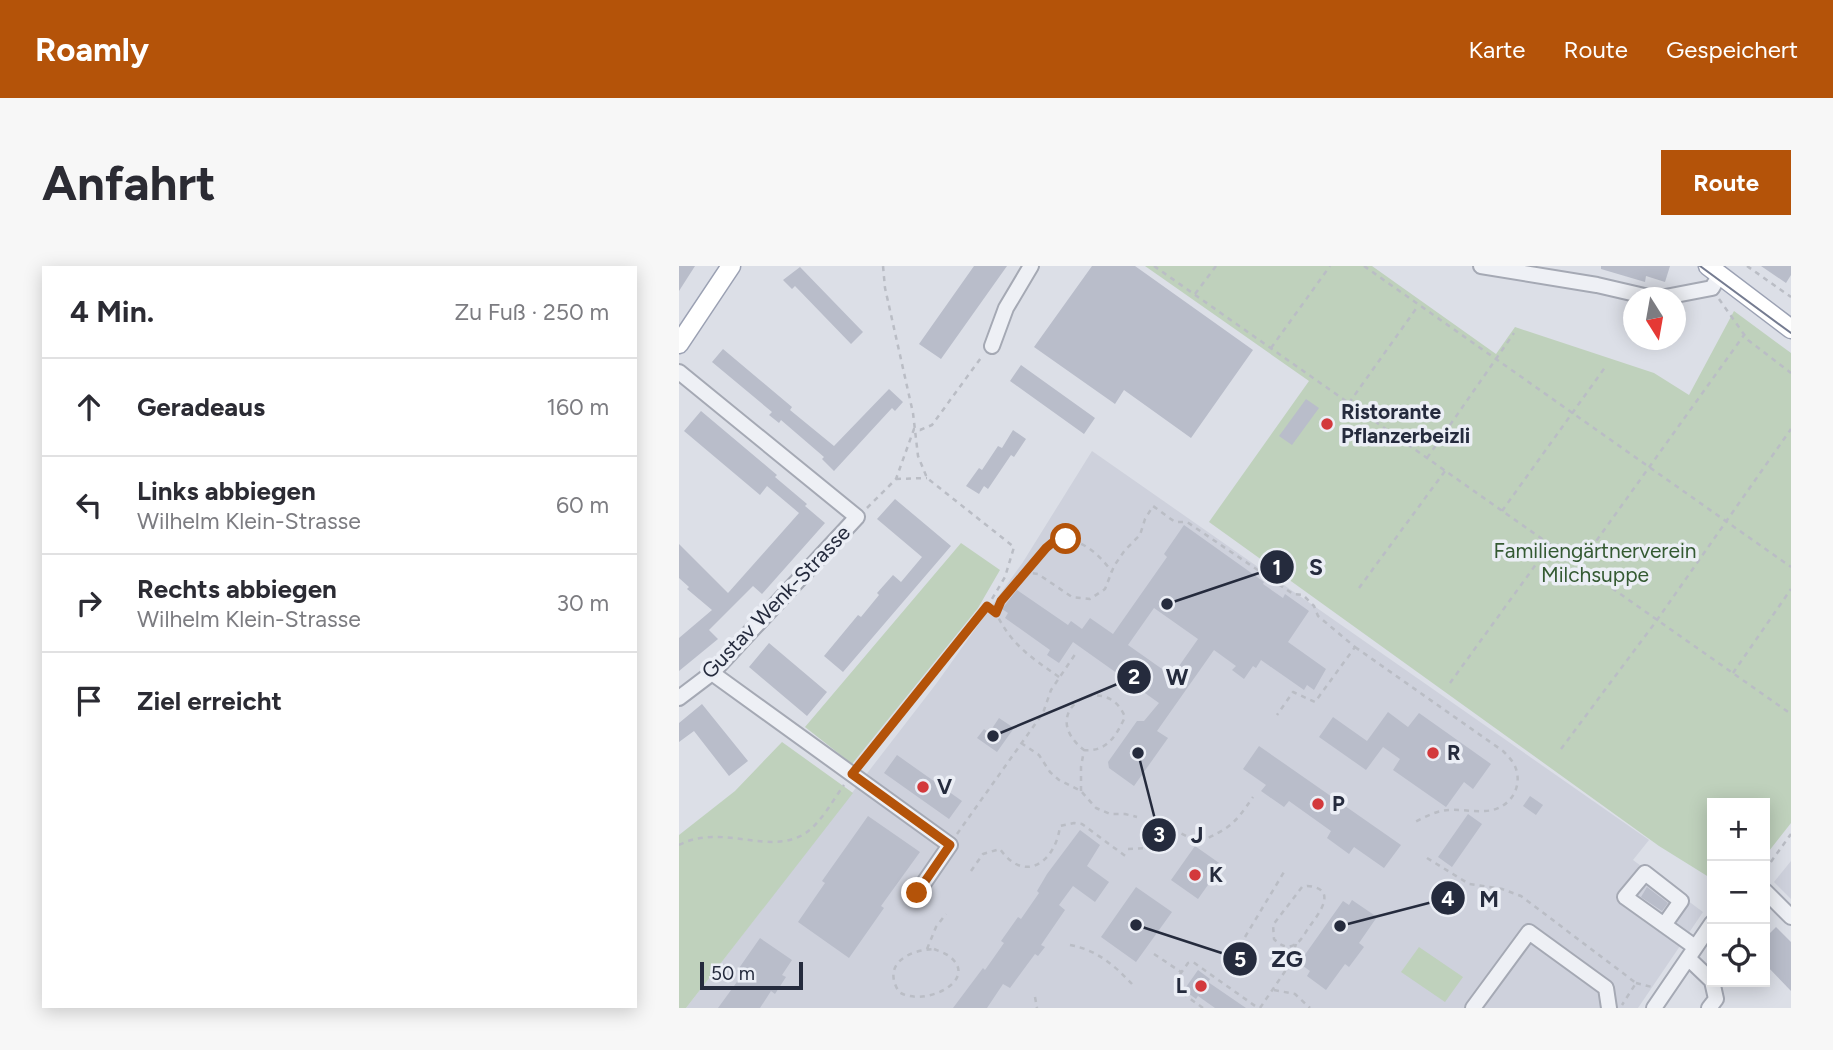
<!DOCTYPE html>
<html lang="de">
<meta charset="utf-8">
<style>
body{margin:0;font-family:Figtree,sans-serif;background:#f7f7f7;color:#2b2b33}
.controls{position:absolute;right:21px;bottom:21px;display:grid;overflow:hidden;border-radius:0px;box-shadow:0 4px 18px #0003}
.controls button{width:63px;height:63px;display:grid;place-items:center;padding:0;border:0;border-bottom:2px solid #e1e1e2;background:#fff;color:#2b2b33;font:35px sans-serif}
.compass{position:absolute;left:944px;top:21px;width:63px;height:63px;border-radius:50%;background:#fff;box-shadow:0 4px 18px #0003;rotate:169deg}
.scale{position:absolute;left:21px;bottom:18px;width:103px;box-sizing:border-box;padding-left:7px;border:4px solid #252b3d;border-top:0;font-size:19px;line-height:24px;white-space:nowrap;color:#252b3d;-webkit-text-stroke:5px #ebeef5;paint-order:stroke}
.stop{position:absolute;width:21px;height:21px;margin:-16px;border:5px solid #b45309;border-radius:50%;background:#fff}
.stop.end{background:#b45309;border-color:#fff;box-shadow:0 2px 7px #0008}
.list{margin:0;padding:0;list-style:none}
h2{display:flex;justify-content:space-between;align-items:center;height:91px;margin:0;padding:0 28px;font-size:30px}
h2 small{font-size:23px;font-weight:400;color:#7c7c81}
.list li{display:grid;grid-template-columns:46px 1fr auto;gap:21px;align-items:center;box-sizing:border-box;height:98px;padding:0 28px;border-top:2px solid #e1e1e2}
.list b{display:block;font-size:26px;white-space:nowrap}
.list p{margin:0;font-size:23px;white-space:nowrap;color:#7c7c81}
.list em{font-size:23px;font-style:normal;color:#7c7c81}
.icon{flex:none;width:38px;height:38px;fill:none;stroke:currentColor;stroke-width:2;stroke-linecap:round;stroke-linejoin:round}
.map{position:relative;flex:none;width:1112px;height:742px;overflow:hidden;border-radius:0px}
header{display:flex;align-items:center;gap:42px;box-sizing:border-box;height:98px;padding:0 35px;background:#b45309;color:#fff}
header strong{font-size:33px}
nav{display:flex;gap:38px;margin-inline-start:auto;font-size:24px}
.intro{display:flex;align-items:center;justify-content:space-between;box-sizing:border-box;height:168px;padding:0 42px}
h1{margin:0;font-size:49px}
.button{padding:18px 32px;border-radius:0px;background:#b45309;color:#fff;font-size:24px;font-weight:700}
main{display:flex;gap:42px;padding:0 42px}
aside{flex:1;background:#fff;border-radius:0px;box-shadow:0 4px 18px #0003}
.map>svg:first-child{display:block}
.built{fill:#ced1dc}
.green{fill:#bfd1bc}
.building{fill:#b9bdca;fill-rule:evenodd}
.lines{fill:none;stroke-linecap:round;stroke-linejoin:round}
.minor-casing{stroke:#a5a9b4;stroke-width:18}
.major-casing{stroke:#9ba1b3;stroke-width:21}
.path{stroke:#babdc5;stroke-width:2.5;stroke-dasharray:5 5;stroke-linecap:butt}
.minor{stroke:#eef0f5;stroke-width:14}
.major{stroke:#fff;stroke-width:18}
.tram{stroke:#757c91;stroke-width:2}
.route{stroke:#b45309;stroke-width:9}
.poi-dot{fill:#d3393c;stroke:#ebeef5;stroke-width:2.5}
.labels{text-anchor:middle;stroke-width:7;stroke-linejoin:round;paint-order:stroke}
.poi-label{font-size:21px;font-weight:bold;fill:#252b3d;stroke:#ebeef5;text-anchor:start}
.park-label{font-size:21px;fill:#345a32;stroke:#ebeef5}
.street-label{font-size:21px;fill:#252b3d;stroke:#ebeef5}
.leader{fill:none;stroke:#252b3d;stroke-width:2.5}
.callout-dot{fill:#252b3d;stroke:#ebeef5;stroke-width:2.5}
.mark-label{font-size:21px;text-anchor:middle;font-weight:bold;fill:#fff}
.callout-label{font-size:23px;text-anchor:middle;font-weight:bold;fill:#252b3d;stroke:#ebeef5;stroke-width:7;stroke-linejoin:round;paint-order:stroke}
</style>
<header>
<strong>Roamly</strong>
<nav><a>Karte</a><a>Route</a><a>Gespeichert</a></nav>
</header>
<div class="intro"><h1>Anfahrt</h1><a class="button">Route</a></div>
<main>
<aside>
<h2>4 Min.<small>Zu Fuß · 250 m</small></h2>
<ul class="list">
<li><svg class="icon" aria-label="ahead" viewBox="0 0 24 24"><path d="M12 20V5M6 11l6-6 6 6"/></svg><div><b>Geradeaus</b></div><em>160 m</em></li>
<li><svg class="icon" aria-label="left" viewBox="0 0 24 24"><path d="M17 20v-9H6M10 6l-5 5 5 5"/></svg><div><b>Links abbiegen</b><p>Wilhelm Klein-Strasse</p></div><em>60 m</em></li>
<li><svg class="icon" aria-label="right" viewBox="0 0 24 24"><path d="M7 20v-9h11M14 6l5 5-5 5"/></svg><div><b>Rechts abbiegen</b><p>Wilhelm Klein-Strasse</p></div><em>30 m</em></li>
<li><svg class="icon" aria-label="arrive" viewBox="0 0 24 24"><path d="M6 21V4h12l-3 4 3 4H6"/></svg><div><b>Ziel erreicht</b></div></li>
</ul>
</aside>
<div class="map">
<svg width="1112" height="742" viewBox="0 0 1112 742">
<rect width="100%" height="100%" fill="#dcdfe7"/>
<!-- built -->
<path class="built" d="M 413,185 L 970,574 L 954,594 L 1024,646 L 959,742 L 7,742 L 257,418 L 344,296 Z
M 1112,595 L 1112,633 L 1095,616 Z"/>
<!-- green -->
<path class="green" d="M 466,0 L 693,0 L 817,88 L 836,61 L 975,107 L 1010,129 L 1055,45 L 1112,87 L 1112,557 L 1086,590 L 1086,537 L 1033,537 L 1033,613 L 980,580 L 530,256 L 630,115 Z
M 282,277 L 321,304 L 299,342 L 173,498 L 126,461 Z
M 103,476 L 174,527 L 7,742 L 0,742 L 0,569 L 56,525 Z
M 740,681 L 784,711 L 766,736 L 722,706 Z"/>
<!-- building -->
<path class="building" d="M 0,0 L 16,0 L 0,25 Z
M 295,0 L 328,0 L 262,93 L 240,78 Z
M 413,0 L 456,0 L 574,84 L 512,172 L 445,124 L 436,138 L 355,81 Z
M 922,0 L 991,0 L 986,16 L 967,10 L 966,16 L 922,3 Z
M 1082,0 L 1112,0 L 1112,9 L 1107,17 Z
M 121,1 L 184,66 L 172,78 L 116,20 L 113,23 L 104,14 Z
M 44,83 L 113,141 L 111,144 L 155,180 L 210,123 L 224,136 L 216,145 L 213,142 L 155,205 L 143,193 L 145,191 L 102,154 L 100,157 L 90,149 L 93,146 L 33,96 Z
M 342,99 L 416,152 L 405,168 L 331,115 Z
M 627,133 L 640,142 L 613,179 L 600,170 Z
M 22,145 L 98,209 L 96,211 L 128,238 L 126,240 L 146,257 L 83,328 L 74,320 L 30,364 L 39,373 L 0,405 L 0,372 L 33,344 L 8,323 L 10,321 L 0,312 L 0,278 L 49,327 L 120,247 L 88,220 L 81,229 L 5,165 Z
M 334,164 L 347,173 L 335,191 L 332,189 L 309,223 L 305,220 L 300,228 L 287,220 L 300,202 L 303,204 L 319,180 L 323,182 Z
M 216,233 L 272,280 L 164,406 L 145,390 L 179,349 L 182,351 L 200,329 L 198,327 L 214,309 L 222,316 L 243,291 L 198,253 Z
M 505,259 L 585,316 L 584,318 L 604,332 L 606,328 L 630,345 L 609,376 L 647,403 L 635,424 L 628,419 L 625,424 L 582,394 L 577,402 L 574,400 L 565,413 L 553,404 L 557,400 L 535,384 L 478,465 L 489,472 L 455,520 L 430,502 L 429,496 L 458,455 L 465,455 L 480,437 L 394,376 L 380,397 L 368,389 L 371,384 L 326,352 L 329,347 L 323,343 L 338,324 L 389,359 L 392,355 L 403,363 L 411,352 L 434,368 L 488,291 L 485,288 ZM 475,342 L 519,373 L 493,410 L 449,379 Z
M 90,377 L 148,426 L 128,450 L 70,401 Z
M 23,438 L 69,495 L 50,510 L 15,465 L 0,476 L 0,457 Z
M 709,446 L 729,461 L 740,447 L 812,498 L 794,523 L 785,516 L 767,541 L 714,504 L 721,493 L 704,481 L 687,504 L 640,471 L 654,451 L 688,475 Z
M 320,452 L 335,462 L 318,486 L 298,472 L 305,463 L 310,467 Z
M 580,480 L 722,579 L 705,602 L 675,581 L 670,588 L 648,572 L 652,565 L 610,535 L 605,541 L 582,525 L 587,519 L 564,503 Z
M 218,489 L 283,535 L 270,553 L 205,507 Z
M 851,530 L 864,539 L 857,549 L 844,540 Z
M 789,548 L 803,558 L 773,601 L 759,591 Z
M 189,550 L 241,586 L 202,640 L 205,642 L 170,692 L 119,656 L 146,617 L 143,615 Z
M 401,564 L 421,579 L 408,600 L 430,616 L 416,636 L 394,620 L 380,639 L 386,644 L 362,679 L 366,681 L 359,690 L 356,688 L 331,722 L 324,718 L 308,742 L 274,742 L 304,702 L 306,704 L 325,677 L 322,675 L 339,651 L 342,653 L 360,627 L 358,625 L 368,608 Z
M 516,580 L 543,599 L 519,633 L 492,614 Z
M 457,621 L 493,646 L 457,696 L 422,671 Z
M 968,621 L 989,637 L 983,645 L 962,631 Z
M 673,634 L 698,651 L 680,677 L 685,681 L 670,701 L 666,698 L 647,724 L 628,710 L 631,705 L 620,697 L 664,635 L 670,639 Z
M 1097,661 L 1112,676 L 1112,725 L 1086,698 L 1086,672 Z
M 81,672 L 113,694 L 103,709 L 107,711 L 96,728 L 92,725 L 81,742 L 39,742 L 63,709 L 58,705 Z
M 519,704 L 531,713 L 529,716 L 567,742 L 536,742 L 519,730 L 517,733 L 505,724 Z"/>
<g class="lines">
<!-- minor casing -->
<g class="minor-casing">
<path id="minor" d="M 802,0 L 918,19 L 974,32
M 981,32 L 1033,22 L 1041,8
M 313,80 L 327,42 L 352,0
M 0,106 L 178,251 L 33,407 L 0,432
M 33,407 L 271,579 L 238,627
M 1086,625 L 1112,651
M 985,659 L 1002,635 L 966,607 L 946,631 L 1016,681
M 1009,692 L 1033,715 L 1037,733 L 1030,742
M 794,742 L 850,666 L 927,722 L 930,742
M 975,742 L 1033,657"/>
</g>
<!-- major casing -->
<g class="major-casing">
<path id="major" d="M 1029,0 L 1112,63
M 0,78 L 52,0"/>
</g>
<!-- path -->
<path class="path" d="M 475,0 L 1112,448
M 685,0 L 1112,301
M 1068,0 L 1112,31
M 516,28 L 537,0
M 1040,33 L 1069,74 L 1112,107
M 592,82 L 651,0
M 670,137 L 739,40
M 748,192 L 835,67
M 217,213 L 248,212
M 188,242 L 217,213 L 235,163 L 241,164 L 253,159 L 304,89
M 823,245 L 927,100
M 900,299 L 1065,69
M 346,306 C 354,298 360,288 368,281 C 391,261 420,287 433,306
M 680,322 L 766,205
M 676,381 L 824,485 C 828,489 832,493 835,498 C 846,520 831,544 806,545 C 792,546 776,542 762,545 C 753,547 744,552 736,556
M 1054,407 L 1112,323
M 380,411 C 352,391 333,380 317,347 L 322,335 L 345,306 L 359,308 L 393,331 L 411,333 L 426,323 L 435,300 L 446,284 L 461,269 L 466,253 L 474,240 L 496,256 L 508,256 L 614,328 L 624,329 L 635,340 L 639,350 L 676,381 L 636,436 L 614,426 L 598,449
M 771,417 L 871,279
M 342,477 L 360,489 L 371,506 L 380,514 L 402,525 L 417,542 L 431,548 L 446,548 L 458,551
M 882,483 L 978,354 L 1112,163
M 182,497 L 310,338 L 326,311 L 335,281 L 248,212 L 239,190 L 234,147 L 206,22 L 204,0
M 402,525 L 402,501 L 405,484 C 355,445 427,403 446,451 C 437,470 428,486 405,484
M 278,568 L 364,447 L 372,424 L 397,387
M 0,579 C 44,556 92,592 128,566 C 143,555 154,534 165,519
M 449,583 L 470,582 L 485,568 L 497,565 L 520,576 C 551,562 555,559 574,531
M 748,592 L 790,618 L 823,623 L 842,630 L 957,717 L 943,739
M 1086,604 L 1112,568
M 292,605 L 304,588 L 321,583 C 346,619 377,595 381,560 L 395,557 L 403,558 L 449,592
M 628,620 C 660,622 640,648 630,661 C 626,667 622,676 615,679 C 607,683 601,679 595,673 L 594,659 L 623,621 Z
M 566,671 L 605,606
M 391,679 C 418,684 435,699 453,718
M 248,683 L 257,661 L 267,648
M 255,683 C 260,685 266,687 270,690 C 302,714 245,742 220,726 C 202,697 231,684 255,683 Z
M 475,688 L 502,706
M 957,717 L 973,721
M 595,724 L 616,728 L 631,742
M 356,731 L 358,742
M 524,742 L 496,722 L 495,717 L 509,697 L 514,696 L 579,742
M 581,742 L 611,698 L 617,678"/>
<!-- minor -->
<use href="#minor" class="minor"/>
<!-- major -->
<use href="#major" class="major"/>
<!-- tram -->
<path class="tram" d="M 1021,0 L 1112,67"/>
</g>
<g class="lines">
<!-- route -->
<path class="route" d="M 238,627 L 271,579 L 173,508 L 308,340 L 317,347 L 322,335 L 367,282 L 373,277 L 387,273"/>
</g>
<!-- markers -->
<g class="poi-dot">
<circle cx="648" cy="158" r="7"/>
<circle cx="754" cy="487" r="7"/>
<circle cx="244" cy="521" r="7"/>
<circle cx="639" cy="538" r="7"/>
<circle cx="516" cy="609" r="7"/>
<circle cx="522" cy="720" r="7"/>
</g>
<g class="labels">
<!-- poi labels -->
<g class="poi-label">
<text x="662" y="153">Ristorante<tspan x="662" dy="24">Pflanzerbeizli</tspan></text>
<text x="768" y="494">R</text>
<text x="258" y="528">V</text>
<text x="653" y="545">P</text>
<text x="530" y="616">K</text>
<text x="508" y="727" text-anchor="end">L</text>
</g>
<!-- park labels -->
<g class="park-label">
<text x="916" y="292">Familiengärtnerverein<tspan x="916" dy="24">Milchsuppe</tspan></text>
</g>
<!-- street labels -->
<g class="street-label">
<text transform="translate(97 336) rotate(-46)" y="7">Gustav Wenk-Strasse</text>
</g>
</g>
<!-- callouts -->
<path class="leader" d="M488 338L598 301M314 470L455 411M459 487L480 569M661 660L769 632M457 659L561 693"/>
<g class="callout-dot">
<circle cx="488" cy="338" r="7"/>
<circle cx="314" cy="470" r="7"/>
<circle cx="459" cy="487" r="7"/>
<circle cx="661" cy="660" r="7"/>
<circle cx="457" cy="659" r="7"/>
<circle cx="598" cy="301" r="18"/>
<circle cx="455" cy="411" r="18"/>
<circle cx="480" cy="569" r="18"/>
<circle cx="769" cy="632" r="18"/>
<circle cx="561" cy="693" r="18"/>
</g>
<g class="mark-label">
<text x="598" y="309">1</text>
<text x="455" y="418">2</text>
<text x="480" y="576">3</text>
<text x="769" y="640">4</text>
<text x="561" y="701">5</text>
</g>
<g class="callout-label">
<text x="637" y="309">S</text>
<text x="498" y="419">W</text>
<text x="518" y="577">J</text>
<text x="810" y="641">M</text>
<text x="608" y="701">ZG</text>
</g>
</svg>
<div class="controls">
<button>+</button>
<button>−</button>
<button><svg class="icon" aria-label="locate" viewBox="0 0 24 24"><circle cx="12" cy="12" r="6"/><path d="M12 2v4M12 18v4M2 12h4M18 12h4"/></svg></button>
</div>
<svg class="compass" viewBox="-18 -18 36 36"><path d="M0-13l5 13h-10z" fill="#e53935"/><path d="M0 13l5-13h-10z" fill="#7c7c81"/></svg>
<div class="scale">50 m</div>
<div class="stop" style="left:387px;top:273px"></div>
<div class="stop end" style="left:238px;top:627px"></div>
</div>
</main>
